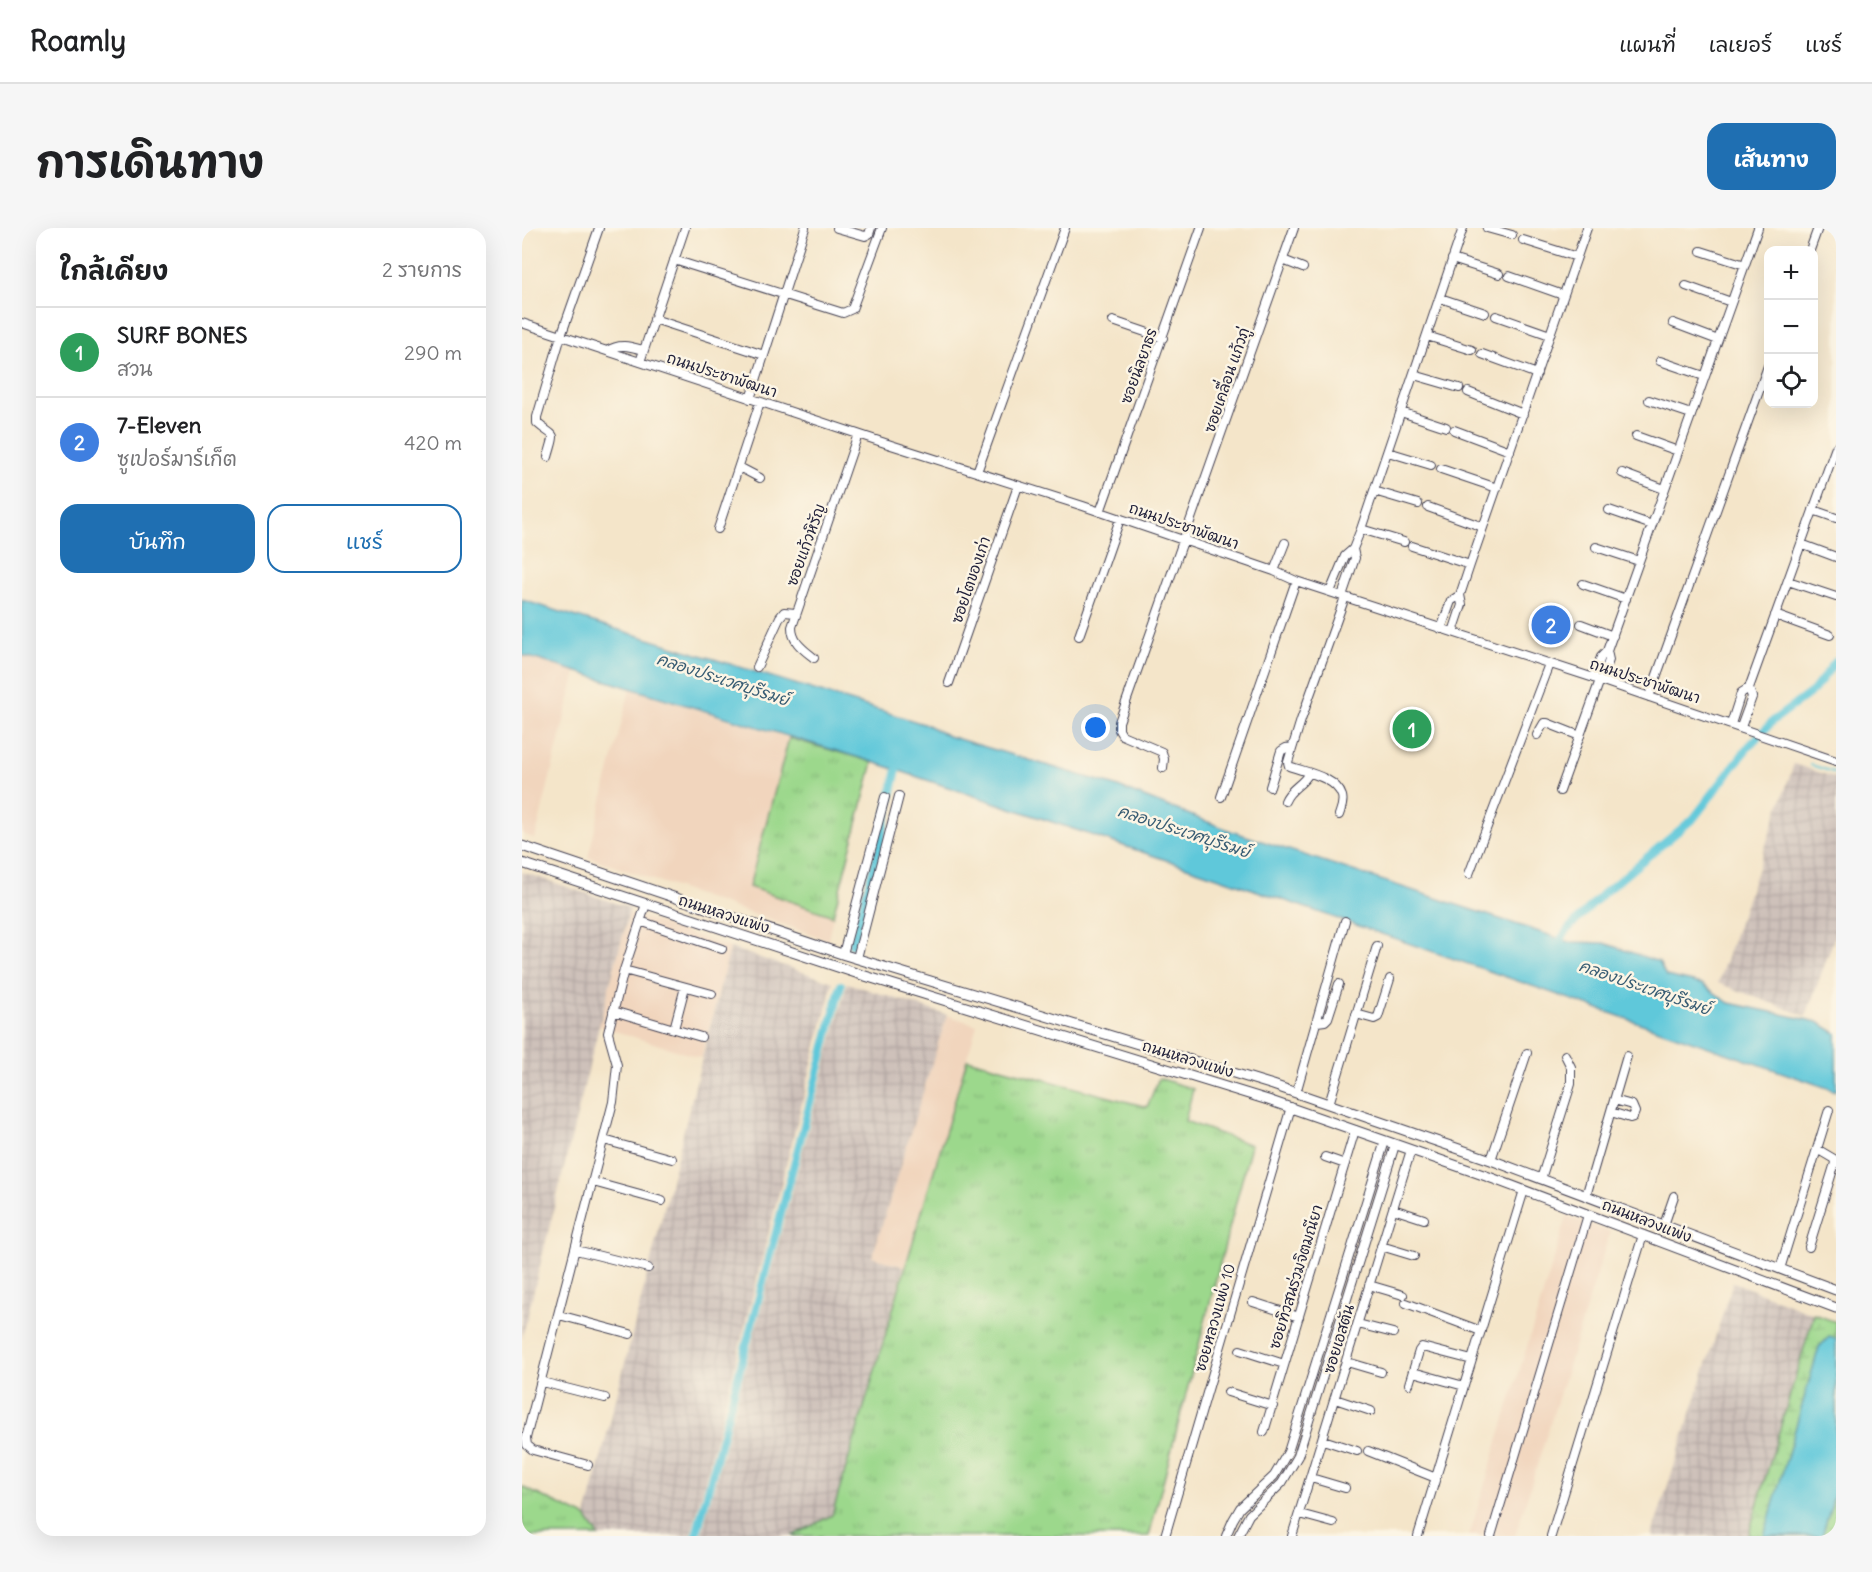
<!DOCTYPE html>
<html lang="th">
<meta charset="utf-8">
<style>
body{margin:0;font-family:Delius,"Playpen Sans Thai",sans-serif;background:#f6f6f6;color:#202124}
.controls{position:absolute;right:18px;top:18px;display:grid;overflow:hidden;border-radius:12px;box-shadow:0 6px 24px #0002}
.controls button{width:54px;height:54px;display:grid;place-items:center;padding:0;border:0;border-bottom:2px solid #e0e0e0;background:#fff;color:#202124;font:30px sans-serif}
.you{position:absolute;left:574px;top:500px;width:21px;height:21px;margin:-15px;border:4px solid #fff;border-radius:50%;background:#1a73e8;box-shadow:0 0 0 9px #1a73e833}
.badge{display:grid;place-items:center;width:39px;height:39px;border-radius:50%;background:#1f6fb2;color:#fff;font-size:20px;font-weight:700}
.pin{position:absolute;translate:-50% -50%;border:3px solid #fff;box-shadow:0 2px 6px #0006}
.list{margin:0;padding:0;list-style:none}
h2{display:flex;justify-content:space-between;align-items:center;height:78px;margin:0;padding:0 24px;font-size:26px}
h2 small{font-size:20px;font-weight:400;color:#757577}
.list li{display:grid;grid-template-columns:39px 1fr auto;gap:18px;align-items:center;box-sizing:border-box;height:90px;padding:0 24px;border-top:2px solid #e0e0e0}
.list b{display:block;font-size:22px;white-space:nowrap}
.list p{margin:0;font-size:20px;white-space:nowrap;color:#757577}
.list em{font-size:20px;font-style:normal;color:#757577}
.actions{display:flex;gap:12px;padding:18px 24px}
.actions a{flex:1;padding:14px 0;border:2px solid #1f6fb2;border-radius:18px;text-align:center;font-size:21px;color:#1f6fb2}
.actions .main{background:#1f6fb2;color:#fff}
.icon{flex:none;width:33px;height:33px;fill:none;stroke:currentColor;stroke-width:2;stroke-linecap:round;stroke-linejoin:round}
.map{position:relative;flex:none;width:1314px;height:1308px;overflow:hidden;border-radius:18px}
header{display:flex;align-items:center;gap:36px;box-sizing:border-box;height:84px;padding:0 30px;background:#fff;border-bottom:2px solid #e0e0e0}
header strong{font-size:28px}
nav{display:flex;gap:33px;margin-inline-start:auto;font-size:21px}
.intro{display:flex;align-items:center;justify-content:space-between;box-sizing:border-box;height:144px;padding:0 36px}
h1{margin:0;font-size:42px}
.button{padding:15px 27px;border-radius:18px;background:#1f6fb2;color:#fff;font-size:21px;font-weight:700}
main{display:flex;gap:36px;padding:0 36px}
aside{flex:1;background:#fff;border-radius:18px;box-shadow:0 6px 24px #0002}
.map>svg:first-child{display:block}
.built{fill:#f1d5bd}
.industrial{fill:url(#industrial-grid)}
.grass{fill:url(#grass-tufts);stroke:#5f7d64;stroke-width:1.5}
.wetland{fill:url(#wetland-marsh);stroke:#5f7d64;stroke-width:1.5}
.water{fill:#5fc8da;stroke:#40758a;stroke-width:1.5}
.lines{fill:none;stroke-linecap:round;stroke-linejoin:round}
.stream{stroke:#5fc8da;stroke-width:2}
.canal{stroke:#5fc8da;stroke-width:8}
.minor-casing{stroke:#423f50;stroke-width:10}
.major-casing{stroke:#423f50;stroke-width:11}
.minor{stroke:#fff;stroke-width:8}
.major{stroke:#fff;stroke-width:9}
.labels{text-anchor:middle;stroke-width:5;stroke-linejoin:round;paint-order:stroke}
.street-label{font-size:15px;fill:#22223b;stroke:#fcf5e5}
.water-label{font-size:16px;font-style:italic;fill:#375c73;stroke:#fcf5e5}
</style>
<header>
<strong>Roamly</strong>
<nav><a>แผนที่</a><a>เลเยอร์</a><a>แชร์</a></nav>
</header>
<div class="intro"><h1>การเดินทาง</h1><a class="button">เส้นทาง</a></div>
<main>
<aside>
<h2>ใกล้เคียง<small>2 รายการ</small></h2>
<ul class="list">
<li><span class="badge" style="background:#2e9e5b">1</span><div><b>SURF BONES</b><p>สวน</p></div><em>290 m</em></li>
<li><span class="badge" style="background:#3f7fe0">2</span><div><b>7-Eleven</b><p>ซูเปอร์มาร์เก็ต</p></div><em>420 m</em></li>
</ul>
<div class="actions"><a class="main">บันทึก</a><a>แชร์</a></div>
</aside>
<div class="map">
<svg width="1314" height="1308" viewBox="0 0 1314 1308">
<defs>
<pattern id="industrial-grid" width="8" height="8" patternUnits="userSpaceOnUse" patternTransform="scale(1.5)"><rect width="8" height="8" fill="#cec1ba"/><path d="M0 4h8M4 0v8" fill="none" stroke="#b1a6a1"/></pattern>
<pattern id="grass-tufts" width="24" height="20" patternUnits="userSpaceOnUse" patternTransform="scale(1.5)"><rect width="24" height="20" fill="#9cd88c"/><path d="M3 7l-1-3M5 7V3M7 7l1-3M15 17l-1-3M17 17v-4M19 17l1-3" fill="none" stroke="#86b97a"/></pattern>
<pattern id="wetland-marsh" width="20" height="14" patternUnits="userSpaceOnUse" patternTransform="scale(1.5)"><rect width="20" height="14" fill="#9cd88c"/><path d="M1 5h8M5 5V1M11 12h8M15 12V8" fill="none" stroke="#86b97a"/></pattern>
</defs>
<rect width="100%" height="100%" fill="#fcf5e5"/>
<filter id="ink" filterUnits="userSpaceOnUse"><feTurbulence type="fractalNoise" baseFrequency=".0167" numOctaves="2"/><feDisplacementMap in="SourceGraphic" scale="12" xChannelSelector="R" yChannelSelector="G"/><feConvolveMatrix kernelMatrix="1 2 1 2 8 2 1 2 1" color-interpolation-filters="sRGB"/></filter>
<filter id="wash" filterUnits="userSpaceOnUse"><feTurbulence type="fractalNoise" baseFrequency=".008" numOctaves="4" result="noise"/><feDisplacementMap in="SourceGraphic" scale="24" xChannelSelector="R" yChannelSelector="G"/><feGaussianBlur stdDeviation="1.35" result="paint"/><feColorMatrix in="noise" values="0 0 0 0 0 0 0 0 0 0 0 0 0 0 0 0 0 1.4 0 .05"/><feComposite in="paint" operator="in"/></filter>
<g filter="url(#wash)">
<rect width="100%" height="100%" fill="#f4e5c9"/>
<!-- built -->
<path class="built" d="M 0,427 L 54,444 L 13,611 L 0,606 Z
M 108,461 L 267,510 L 228,659 L 311,688 L 306,712 L 66,629 Z
M 107,685 L 208,720 L 179,830 L 77,798 Z
M 425,787 L 455,797 L 382,1039 L 350,1029 Z
M 1045,988 L 1088,1004 L 993,1308 L 947,1308 Z"/>
<!-- industrial -->
<path class="industrial" d="M 1272,536 L 1314,550 L 1314,705 L 1284,788 L 1196,755 Z
M 0,644 L 108,680 L 77,798 L 0,1110 Z
M 208,720 L 311,754 L 169,1308 L 77,1308 L 64,1289 Z
M 325,755 L 425,787 L 350,1029 L 382,1039 L 310,1287 L 270,1308 L 179,1308 Z
M 1211,1054 L 1292,1086 L 1226,1308 L 1133,1308 L 1130,1307 Z"/>
<!-- grass -->
<path class="grass" d="M 267,510 L 351,534 L 311,688 L 227,659 Z
M 445,831 L 625,879 L 637,850 L 671,861 L 663,893 L 729,917 L 627,1308 L 270,1308 L 310,1287 Z
M 0,1259 L 64,1289 L 77,1308 L 0,1308 Z"/>
<!-- wetland -->
<path class="wetland" d="M 1292,1086 L 1314,1094 L 1314,1308 L 1226,1308 Z"/>
<!-- water -->
<path class="water" d="M 0,372 L 328,473 L 405,497 L 426,508 L 591,557 L 709,603 L 1048,714 L 1082,715 L 1137,734 L 1144,748 L 1180,756 L 1207,775 L 1296,794 L 1314,805 L 1314,863 L 695,649 L 351,534 L 0,427 Z
M 1307,1109 L 1314,1111 L 1314,1261 L 1300,1308 L 1242,1308 L 1297,1119 Z"/>
<g class="lines">
<!-- stream -->
<path class="stream" d="M 1289,537 L 1314,545"/>
<!-- canal -->
<path class="canal" d="M 330,717 L 358,616 L 377,532
M 1033,719 L 1047,700 L 1082,665 L 1172,590 L 1227,518 L 1252,492 L 1291,463 L 1314,433
M 174,1308 L 319,757"/>
</g>
</g>
<g filter="url(#ink)">
<g class="lines">
<!-- minor casing -->
<g class="minor-casing">
<path id="minor" d="M 315,0 L 343,8 L 347,6 L 349,0
M 965,0 L 990,7
M 1001,12 L 1055,29
M 1288,22 L 1296,0
M 1179,23 L 1223,37
M 930,31 L 977,46
M 152,32 L 321,85 L 330,81 L 360,0
M 761,32 L 781,40
M 987,48 L 1041,67
M 1164,58 L 1209,74
M 918,70 L 963,85
M 974,88 L 1028,107
M 132,91 L 242,127
M 591,93 L 641,110
M 0,95 L 369,217 L 561,278 L 752,343 L 774,353 L 1078,452 L 1314,533
M 1151,95 L 1196,112
M 905,108 L 950,122
M 85,123 C 98,115 107,118 121,122
M 960,126 L 1015,146
M 1138,133 L 1182,148
M 118,134 L 163,0
M 892,147 L 937,160
M 946,164 L 1001,186
M 228,171 L 283,0
M 1127,172 L 1169,186
M 879,184 L 924,199
M 932,202 L 988,223
M 1114,208 L 1156,223
M 866,224 L 909,237
M 26,229 C 34,200 34,212 15,195 L 15,189 L 39,108 L 77,0
M 217,239 L 238,250
M 919,241 L 975,260
M 455,244 L 543,0
M 1100,245 L 1142,261
M 852,263 L 896,276
M 906,279 L 961,299
M 1087,282 L 1130,297
M 1291,282 L 1314,290
M 578,284 L 679,0
M 196,301 L 238,174
M 839,301 L 882,314
M 1279,316 L 1314,329
M 890,318 L 948,337
M 1074,319 L 1117,333
M 752,343 L 763,315
M 1266,353 L 1314,369
M 1061,356 L 1104,371
M 808,364 L 823,328 L 831,321 L 839,301 L 941,0
M 820,368 L 833,330 L 831,321
M 1253,387 L 1308,407
M 1059,396 L 1091,408
M 919,401 L 929,373 L 938,367
M 931,404 L 940,377 L 938,367 L 948,337 L 1065,0
M 557,408 L 598,291
M 292,430 C 281,421 270,414 270,399 L 336,206
M 235,439 L 258,389 L 262,384 L 274,385
M 1071,450 L 1079,429 L 1085,423
M 1080,452 L 1087,432 L 1085,423 L 1236,0
M 427,455 L 496,258
M 1127,469 L 1246,138
M 1209,496 L 1219,465 L 1227,460
M 1219,499 L 1230,469 L 1227,460 L 1314,219
M 1015,507 L 1022,495 L 1025,495 L 1058,508
M 641,540 L 642,531 L 640,524 L 600,507 L 597,502 L 597,494 L 772,0
M 748,559 L 759,523 L 764,520 L 770,519
M 1038,563 L 1078,452
M 699,569 L 774,353
M 763,573 C 768,560 781,557 787,545
M 817,587 C 819,581 822,575 820,568 C 814,549 783,544 767,538 L 766,534 L 779,492 L 823,369
M 947,646 L 1027,436
M 118,693 L 200,721
M 321,726 L 363,569
M 335,730 L 377,568
M 102,742 L 190,766
M 91,783 L 179,809
M 834,786 L 852,791 L 856,789 L 868,751
M 795,794 L 803,793 L 806,790 L 817,756
M 152,801 L 163,759
M 774,865 L 823,693
M 807,876 L 855,718
M 1089,884 L 1108,890 L 1111,889 L 1113,884 L 1110,877 L 1092,872
M 82,912 L 150,931
M 803,929 L 823,936
M 969,932 L 1005,825
M 1019,951 L 1049,856 L 1049,839 L 1043,827
M 71,954 L 140,973
M 1064,968 L 1105,828
M 871,981 L 902,991
M 1142,997 L 1152,968
M 859,1018 L 892,1028
M 1287,1019 L 1313,935 L 1312,931 L 1295,921
M 54,1022 L 126,1040
M 1258,1041 L 1307,882
M 847,1057 L 881,1067
M 731,1074 L 777,1089
M 884,1075 L 959,1103
M 37,1087 L 108,1106
M 836,1096 L 871,1105
M 718,1122 L 762,1136
M 825,1134 L 859,1144
M 891,1144 L 942,1158
M 20,1154 L 83,1170
M 887,1156 L 897,1123 L 900,1119 L 950,1132
M 706,1164 L 751,1178
M 813,1171 L 849,1183
M 742,1204 L 833,902
M 801,1212 L 835,1223
M 846,1223 L 914,1250
M 66,1237 L 11,1222 L 5,1217 L 4,1210 L 91,874 L 95,837 L 86,805 L 102,742 L 124,676
M 789,1250 L 823,1260
M 778,1286 L 811,1295
M 643,1308 L 769,879
M 704,1308 L 711,1292 L 718,1280 L 752,1248 L 766,1224 L 863,913
M 716,1308 L 727,1287 L 760,1255 L 776,1228 L 873,917
M 770,1308 L 889,922
M 896,1308 L 1002,962
M 969,1308 L 1066,987
M 1029,1308 L 1121,1007"/>
</g>
<!-- major casing -->
<g class="major-casing">
<path id="major" d="M 0,618 L 323,727 L 751,857 L 969,932 L 1314,1062
M 0,635 L 340,747 L 746,872 L 964,948 L 1314,1080"/>
</g>
<!-- minor -->
<use href="#minor" class="minor"/>
<!-- major -->
<use href="#major" class="major"/>
</g>
</g>
<g class="labels">
<!-- street labels -->
<g class="street-label">
<text transform="translate(617 138) rotate(-70)" y="5">ซอยนิลยาธร</text>
<text transform="translate(200 147) rotate(18)" y="5">ถนนประชาพัฒนา</text>
<text transform="translate(705 152) rotate(-71)" y="5">ซอยเคลื่อน แก้วภู่</text>
<text transform="translate(662 298) rotate(19)" y="5">ถนนประชาพัฒนา</text>
<text transform="translate(284 317) rotate(-70)" y="5">ซอยแก้วหิรัญ</text>
<text transform="translate(449 352) rotate(-71)" y="5">ซอยโตของเก่า</text>
<text transform="translate(1123 453) rotate(18)" y="5">ถนนประชาพัฒนา</text>
<text transform="translate(202 686) rotate(18)" y="5">ถนนหลวงแพ่ง</text>
<text transform="translate(666 831) rotate(17)" y="5">ถนนหลวงแพ่ง</text>
<text transform="translate(1125 993) rotate(21)" y="5">ถนนหลวงแพ่ง</text>
<text transform="translate(774 1049) rotate(-73)" y="5">ซอยทิวสนร่วมจิตมณียา</text>
<text transform="translate(693 1090) rotate(-74)" y="5">ซอยหลวงแพ่ง 10</text>
<text transform="translate(817 1111) rotate(-73)" y="5">ซอยเอสตัน</text>
</g>
<!-- water labels -->
<g class="water-label">
<text transform="translate(201 451) rotate(18)" y="6">คลองประเวศบุรีรมย์</text>
<text transform="translate(662 603) rotate(18)" y="6">คลองประเวศบุรีรมย์</text>
<text transform="translate(1123 759) rotate(19)" y="6">คลองประเวศบุรีรมย์</text>
</g>
</g>
</svg>
<div class="controls">
<button>+</button>
<button>−</button>
<button><svg class="icon" aria-label="locate" viewBox="0 0 24 24"><circle cx="12" cy="12" r="6"/><path d="M12 2v4M12 18v4M2 12h4M18 12h4"/></svg></button>
</div>
<div class="you"></div>
<div class="pin badge" style="left:890px;top:501px;background:#2e9e5b">1</div>
<div class="pin badge" style="left:1029px;top:397px;background:#3f7fe0">2</div>
</div>
</main>
